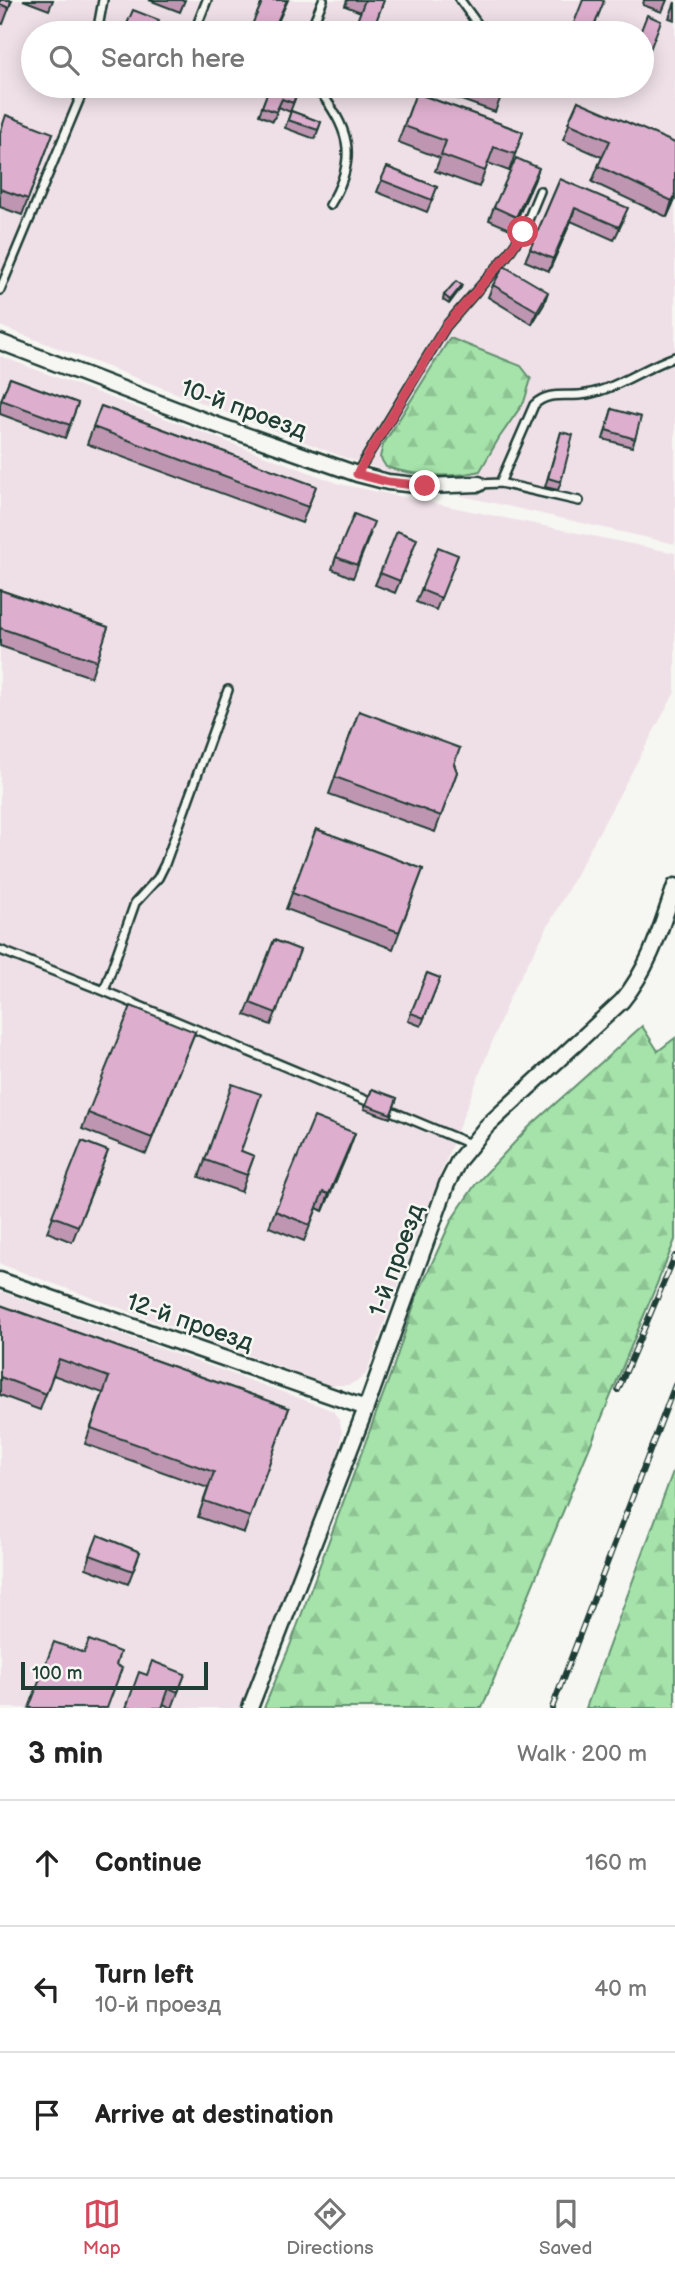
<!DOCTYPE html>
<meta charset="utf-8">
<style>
body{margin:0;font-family:"Balsamiq Sans",sans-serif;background:#f2f2f2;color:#222}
.scale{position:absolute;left:21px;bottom:18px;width:187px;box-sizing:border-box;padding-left:7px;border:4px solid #1f3d34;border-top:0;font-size:19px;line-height:24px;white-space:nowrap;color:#1f3d34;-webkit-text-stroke:5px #f6f6f2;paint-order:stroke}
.stop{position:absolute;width:21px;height:21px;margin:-16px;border:5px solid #d1495b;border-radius:50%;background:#fff}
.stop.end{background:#d1495b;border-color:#fff;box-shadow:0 2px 7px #0008}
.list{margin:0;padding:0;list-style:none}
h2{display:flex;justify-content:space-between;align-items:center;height:91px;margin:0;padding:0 28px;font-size:30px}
h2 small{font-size:23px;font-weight:400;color:#767676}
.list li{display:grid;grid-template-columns:46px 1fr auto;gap:21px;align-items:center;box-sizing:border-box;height:126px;padding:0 28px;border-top:2px solid #e0e0e0}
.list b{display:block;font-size:26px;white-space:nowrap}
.list p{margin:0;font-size:23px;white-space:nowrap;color:#767676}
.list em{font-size:23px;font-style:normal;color:#767676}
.icon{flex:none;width:38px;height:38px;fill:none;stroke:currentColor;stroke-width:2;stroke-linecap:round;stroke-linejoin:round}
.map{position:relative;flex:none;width:675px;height:1708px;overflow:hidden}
.search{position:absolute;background:#fff;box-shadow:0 4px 18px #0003;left:21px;right:21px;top:21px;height:77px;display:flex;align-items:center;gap:18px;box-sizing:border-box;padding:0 24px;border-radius:38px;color:#767676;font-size:26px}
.sheet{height:469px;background:#fff}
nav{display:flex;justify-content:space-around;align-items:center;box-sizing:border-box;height:98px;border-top:2px solid #e0e0e0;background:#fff;font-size:19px;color:#767676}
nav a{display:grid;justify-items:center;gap:4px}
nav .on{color:#d1495b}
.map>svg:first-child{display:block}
.built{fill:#efe0e7;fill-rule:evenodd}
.forest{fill:url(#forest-firs);stroke:#62906f;stroke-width:2}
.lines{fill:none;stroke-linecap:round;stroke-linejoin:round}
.service-casing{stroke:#1f3d34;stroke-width:12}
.minor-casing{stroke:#1f3d34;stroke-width:19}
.service{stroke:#f6f6f2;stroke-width:7}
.minor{stroke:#f6f6f2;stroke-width:14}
.rail-casing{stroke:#1f3d34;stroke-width:6}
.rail{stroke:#f6f6f2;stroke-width:3.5;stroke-dasharray:10;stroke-linecap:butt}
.wall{fill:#bf96b1;stroke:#1f3d34;stroke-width:2}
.shaded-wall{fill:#9b7a90;stroke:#1f3d34;stroke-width:2}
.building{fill:#deaece;stroke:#1f3d34;stroke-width:2}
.route{stroke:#d1495b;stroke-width:9}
.labels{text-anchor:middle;stroke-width:5;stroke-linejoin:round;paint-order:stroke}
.street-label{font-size:24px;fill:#1f3d34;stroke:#f6f6f2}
</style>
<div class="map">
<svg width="675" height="1708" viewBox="0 0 675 1708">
<defs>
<pattern id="forest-firs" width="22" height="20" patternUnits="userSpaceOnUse" patternTransform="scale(1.75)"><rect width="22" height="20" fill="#a5e3aa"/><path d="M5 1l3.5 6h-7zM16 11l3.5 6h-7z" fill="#8ec493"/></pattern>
</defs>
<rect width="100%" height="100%" fill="#f6f6f2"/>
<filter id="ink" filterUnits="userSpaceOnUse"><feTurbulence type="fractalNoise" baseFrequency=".0143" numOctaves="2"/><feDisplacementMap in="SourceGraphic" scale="14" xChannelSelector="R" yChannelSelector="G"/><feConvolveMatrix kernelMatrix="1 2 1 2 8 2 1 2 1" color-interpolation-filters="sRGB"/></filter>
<g filter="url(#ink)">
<!-- built -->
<path class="built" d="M 0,0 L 675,0 L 675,544 L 458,495 L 346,458 L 0,326 ZM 33,33 L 642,33 L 642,86 L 33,86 Z
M 0,356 L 340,484 L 675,553 L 675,692 L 510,996 L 416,1237 L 366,1374 L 359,1380 L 348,1385 L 329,1385 L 0,1264 Z
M 0,1291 L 316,1404 L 333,1411 L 339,1420 L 342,1432 L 340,1448 L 242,1708 L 0,1708 Z"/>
<!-- forest -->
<path class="forest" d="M 450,338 L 521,366 L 531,379 L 524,402 L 499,438 L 480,471 C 448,479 417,476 386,467 L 380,457 L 383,445 Z
M 642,1026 L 658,1051 L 675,1038 L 675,1240 L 482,1708 L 264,1708 L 289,1648 L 393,1368 L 417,1296 L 452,1219 L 475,1185 L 529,1127 Z
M 675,1466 L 675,1708 L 586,1708 Z"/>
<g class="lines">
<!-- service casing -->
<g class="service-casing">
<path id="service" d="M 460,0 L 484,33
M 196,28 L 207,0
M 97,33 L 103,0
M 309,33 L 323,0
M 316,86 C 348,128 360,155 330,205
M 0,290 L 85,86
M 357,473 L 446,326 L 506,257 L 523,232 L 540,191
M 500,483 L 579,501
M 479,484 L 500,483 L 534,405 C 549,390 567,398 587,394 C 618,388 645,367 675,357
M 228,690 L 165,864 L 158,878 L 135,903 L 104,991 L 470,1144
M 0,950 L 104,991"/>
</g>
<!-- minor casing -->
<g class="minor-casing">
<path id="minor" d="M 0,342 L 214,424 L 357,474 L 388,482 L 425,486 L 479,484
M 0,1280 L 366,1408
M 250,1708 L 366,1408 L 447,1184 L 459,1160 L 487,1126 L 622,1001 C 650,967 661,927 675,886"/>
</g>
<!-- service -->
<use href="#service" class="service"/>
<!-- minor -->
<use href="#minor" class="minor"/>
<!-- rail casing -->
<g class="rail-casing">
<path id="rail" d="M 618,1390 L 675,1256
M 552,1708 L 675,1385"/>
</g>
<!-- rail -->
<use href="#rail" class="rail"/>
</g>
<!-- wall -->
<path class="wall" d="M 0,0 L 12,0 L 3,24 L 0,23 Z
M 23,0 L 53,0 L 49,10 Z
M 149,0 L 185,0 L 180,12 Z
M 263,0 L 288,0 L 273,33 L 249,33 Z
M 347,0 L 384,0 L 371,33 L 353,33 L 361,12 L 345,6 Z
M 644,0 L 667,0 L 662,12 L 643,5 Z
M 675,2 L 675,20 L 669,18 Z
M 206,86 L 216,86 L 215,89 Z
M 270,86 L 300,86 L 290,112 L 279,107 L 273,121 L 259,115 Z
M 422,86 L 505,86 L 495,112 Z
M 416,93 L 523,132 L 509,171 L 488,163 L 479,187 L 435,171 L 440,158 L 398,142 Z
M 578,101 L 675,199 L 667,217 L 592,182 L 602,157 L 563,140 Z
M 291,111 L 321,122 L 315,139 L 285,128 Z
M 0,133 L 53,133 L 22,215 L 0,207 Z
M 387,167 L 437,187 L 427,212 L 377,192 Z
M 560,179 L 623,221 L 614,240 L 571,221 L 549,271 L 525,261 Z
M 534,181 L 512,230 L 489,220 L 494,207 Z
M 493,285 L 544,304 L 532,324 L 488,297 Z
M 460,289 L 449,304 L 443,300 L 444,295 Z
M 10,378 L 78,403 L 65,438 L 0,414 L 0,404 Z
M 101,406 L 316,486 L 302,523 L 87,444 Z
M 612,409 L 635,439 L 632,447 L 603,439 Z
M 561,432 L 561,482 L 558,490 L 545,487 Z
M 370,535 L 353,578 L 332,569 L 336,557 Z
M 412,552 L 395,593 L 375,585 L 380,573 Z
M 458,555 L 436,610 L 416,602 L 421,590 Z
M 0,590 L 108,627 L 91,677 L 0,646 Z
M 359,711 L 454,764 L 457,772 L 435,832 L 329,794 Z
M 316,829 L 423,869 L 393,949 L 286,909 Z
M 274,940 L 300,950 L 271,1025 L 245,1015 Z
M 427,973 L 440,978 L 421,1026 L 408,1021 Z
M 195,1032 L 146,1154 L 82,1129 L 88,1113 Z
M 372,1089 L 397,1098 L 390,1118 L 364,1109 Z
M 227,1100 L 241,1151 L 254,1156 L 241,1192 L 199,1177 Z
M 355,1133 L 323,1211 L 317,1208 L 304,1241 L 269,1227 L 275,1211 Z
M 82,1141 L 108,1151 L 72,1242 L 47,1232 Z
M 0,1305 L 289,1408 L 244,1533 L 198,1517 L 208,1488 L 85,1444 L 103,1393 L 53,1375 L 40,1410 L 0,1395 Z
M 98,1535 L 140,1552 L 128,1584 L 86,1568 Z
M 185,1674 L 172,1708 L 163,1704 L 147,1675 Z"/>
<!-- shaded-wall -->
<path class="shaded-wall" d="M 539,168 L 534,181 L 512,230 L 516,217 Z
M 675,196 L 675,199 L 667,217 L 672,201 Z
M 575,208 L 571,221 L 549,271 L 553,259 Z
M 462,285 L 460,289 L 449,304 L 450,300 Z
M 548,292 L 544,304 L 532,324 L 537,311 Z
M 355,1133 L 349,1150 L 323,1211 L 329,1194 Z"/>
<!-- building -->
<path class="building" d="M 0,0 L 11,0 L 9,8 L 0,4 Z
M 263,0 L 287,0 L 272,33 L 265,33 L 251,27 Z
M 365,0 L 384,0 L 374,27 L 357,21 Z
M 583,0 L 601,0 L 604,1 L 593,29 L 603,33 L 570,33 Z
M 133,10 L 159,20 L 154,33 L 123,33 Z
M 647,15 L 661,21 L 642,70 L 642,33 L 640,33 Z
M 177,23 L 203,33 L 173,33 Z
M 270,86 L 300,86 L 293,103 L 282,99 L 276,112 L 262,107 Z
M 473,86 L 505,86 L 501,96 Z
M 416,93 L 523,132 L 515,154 L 494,147 L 485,171 L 441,155 L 446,141 L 404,126 Z
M 578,101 L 675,143 L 675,196 L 672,201 L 598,166 L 610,141 L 568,123 Z
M 291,111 L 321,122 L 318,130 L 288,120 Z
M 6,115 L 53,133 L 28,199 L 0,189 L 0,133 Z
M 516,158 L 539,168 L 516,217 L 494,207 Z
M 387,167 L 437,187 L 432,200 L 381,180 Z
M 560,179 L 628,208 L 619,227 L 575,208 L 553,259 L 530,249 Z
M 504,266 L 548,292 L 537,311 L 493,285 Z
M 456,281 L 462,285 L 450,300 L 444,295 Z
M 10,378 L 78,403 L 70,425 L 1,400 Z
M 101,406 L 316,486 L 308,507 L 93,427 Z
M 612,409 L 641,417 L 635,439 L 606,430 Z
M 561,432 L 573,435 L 561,482 L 548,478 Z
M 354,514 L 374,522 L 357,565 L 336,557 Z
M 397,531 L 417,539 L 400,581 L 380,573 Z
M 438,547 L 458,555 L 441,598 L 421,590 Z
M 0,590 L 108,627 L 97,661 L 0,628 Z
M 359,711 L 460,748 L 454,764 L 457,772 L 441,816 L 335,777 Z
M 316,829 L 423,869 L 399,932 L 292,893 Z
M 274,940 L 300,950 L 276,1013 L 250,1003 Z
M 427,973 L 440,978 L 424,1018 L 411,1013 Z
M 131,1006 L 195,1032 L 152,1138 L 88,1113 Z
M 232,1084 L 261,1094 L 241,1151 L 254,1156 L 247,1175 L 205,1160 Z
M 372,1089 L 397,1098 L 391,1114 L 366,1105 Z
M 314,1117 L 355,1133 L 329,1194 L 323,1192 L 310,1225 L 275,1211 Z
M 82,1141 L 108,1151 L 78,1226 L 52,1216 Z
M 0,1305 L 289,1408 L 250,1517 L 204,1501 L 214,1472 L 91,1428 L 109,1377 L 59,1359 L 46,1394 L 0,1377 Z
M 98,1535 L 140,1552 L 133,1571 L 90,1555 Z
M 89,1640 L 120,1652 L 116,1665 L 122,1668 L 107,1708 L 29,1708 L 54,1642 L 84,1653 Z
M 152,1661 L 185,1674 L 178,1692 L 169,1688 L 162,1708 L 126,1708 L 139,1672 L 147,1675 Z"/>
</g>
<g class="lines" filter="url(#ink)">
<!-- route -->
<path class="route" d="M 425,486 L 388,482 L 357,474 L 446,326 L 506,257 L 523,232"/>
</g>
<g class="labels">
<!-- street labels -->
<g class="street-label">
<text transform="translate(244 409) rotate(20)" y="8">10-й проезд</text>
<text transform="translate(396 1260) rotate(-70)" y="8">1-й проезд</text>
<text transform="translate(190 1322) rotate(19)" y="8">12-й проезд</text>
</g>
</g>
</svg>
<div class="scale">100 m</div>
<div class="stop" style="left:523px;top:232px"></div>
<div class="stop end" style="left:425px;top:486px"></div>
<div class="search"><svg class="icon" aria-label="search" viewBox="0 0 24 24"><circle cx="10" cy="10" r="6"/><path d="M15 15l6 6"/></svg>Search here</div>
</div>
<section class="sheet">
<h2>3 min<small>Walk · 200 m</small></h2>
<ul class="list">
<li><svg class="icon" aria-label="ahead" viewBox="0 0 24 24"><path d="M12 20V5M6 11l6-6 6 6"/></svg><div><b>Continue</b></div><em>160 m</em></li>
<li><svg class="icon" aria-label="left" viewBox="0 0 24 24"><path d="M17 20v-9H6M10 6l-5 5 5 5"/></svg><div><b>Turn left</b><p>10-й проезд</p></div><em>40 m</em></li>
<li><svg class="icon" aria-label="arrive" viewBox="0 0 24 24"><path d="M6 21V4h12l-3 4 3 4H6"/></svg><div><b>Arrive at destination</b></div></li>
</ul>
</section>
<nav>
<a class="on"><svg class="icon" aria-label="map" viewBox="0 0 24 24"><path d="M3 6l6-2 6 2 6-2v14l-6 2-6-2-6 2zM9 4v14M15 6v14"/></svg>Map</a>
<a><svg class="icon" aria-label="directions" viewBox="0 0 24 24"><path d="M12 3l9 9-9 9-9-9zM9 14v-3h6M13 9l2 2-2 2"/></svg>Directions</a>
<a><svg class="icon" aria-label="saved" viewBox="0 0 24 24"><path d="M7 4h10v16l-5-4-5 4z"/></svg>Saved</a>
</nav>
